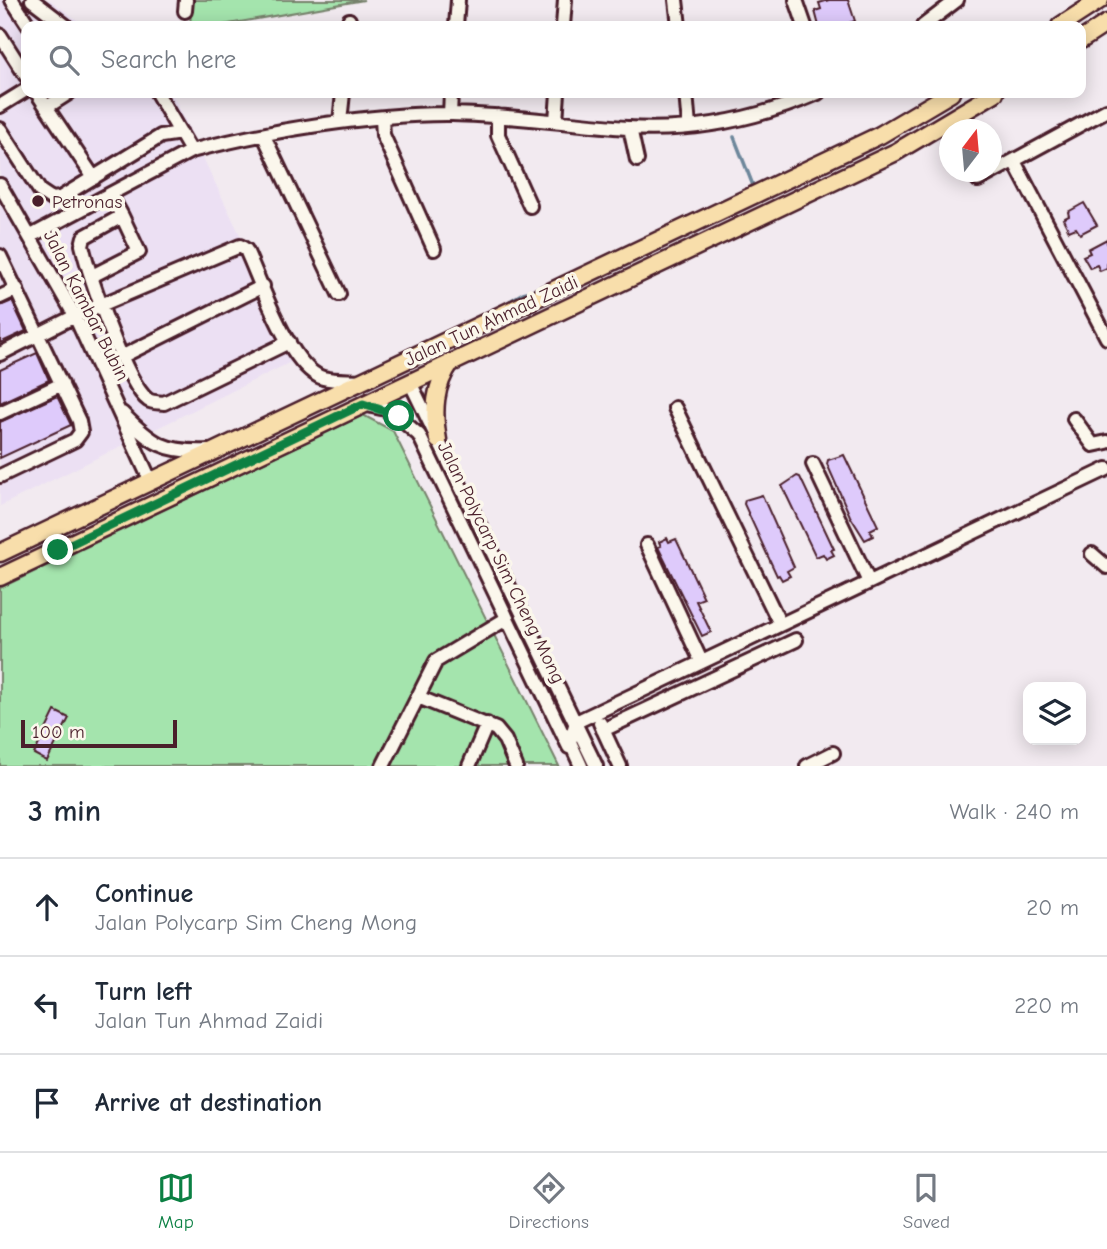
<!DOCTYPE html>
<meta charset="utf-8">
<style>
body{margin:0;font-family:"Comic Neue",sans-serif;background:#f6f6f7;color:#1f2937}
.controls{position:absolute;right:21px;bottom:21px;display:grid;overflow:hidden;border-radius:14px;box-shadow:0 4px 18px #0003}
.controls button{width:63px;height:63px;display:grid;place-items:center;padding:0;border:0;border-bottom:2px solid #e0e1e3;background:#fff;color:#1f2937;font:35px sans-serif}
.compass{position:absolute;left:939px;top:119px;width:63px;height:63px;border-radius:50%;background:#fff;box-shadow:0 4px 18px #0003;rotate:16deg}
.scale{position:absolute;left:21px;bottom:18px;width:156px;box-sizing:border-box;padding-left:7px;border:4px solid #4a1f2b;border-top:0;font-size:19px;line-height:24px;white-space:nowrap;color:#4a1f2b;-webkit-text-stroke:5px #fbf7ec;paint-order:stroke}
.stop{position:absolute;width:21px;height:21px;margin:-16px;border:5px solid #0b8043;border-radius:50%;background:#fff}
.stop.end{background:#0b8043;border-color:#fff;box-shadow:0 2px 7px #0008}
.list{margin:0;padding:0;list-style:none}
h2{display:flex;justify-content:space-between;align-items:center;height:91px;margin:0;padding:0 28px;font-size:30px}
h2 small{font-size:23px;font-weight:400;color:#747a83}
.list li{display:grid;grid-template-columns:46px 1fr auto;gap:21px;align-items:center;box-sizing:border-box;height:98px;padding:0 28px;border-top:2px solid #e0e1e3}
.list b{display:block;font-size:26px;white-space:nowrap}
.list p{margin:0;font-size:23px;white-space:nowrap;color:#747a83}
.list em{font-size:23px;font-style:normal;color:#747a83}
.icon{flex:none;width:38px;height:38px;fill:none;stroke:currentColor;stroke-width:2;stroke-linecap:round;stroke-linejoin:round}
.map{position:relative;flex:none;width:1107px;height:766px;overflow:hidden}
.search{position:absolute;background:#fff;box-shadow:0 4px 18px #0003;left:21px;right:21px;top:21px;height:77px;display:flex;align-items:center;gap:18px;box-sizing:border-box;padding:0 24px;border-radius:14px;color:#747a83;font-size:26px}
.sheet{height:385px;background:#fff}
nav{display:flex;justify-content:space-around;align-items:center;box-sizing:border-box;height:98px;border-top:2px solid #e0e1e3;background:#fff;font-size:19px;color:#747a83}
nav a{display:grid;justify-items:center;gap:4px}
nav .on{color:#0b8043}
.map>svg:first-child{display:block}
.built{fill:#ece0f3}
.green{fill:#a4e4ad;stroke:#77826c;stroke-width:2}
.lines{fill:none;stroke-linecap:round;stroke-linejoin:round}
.stream{stroke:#6d879b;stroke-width:3.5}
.building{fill:#decafb;stroke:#4a1f2b;stroke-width:2}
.minor-casing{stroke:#4a1f2b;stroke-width:18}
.major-casing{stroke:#4a1f2b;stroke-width:21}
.minor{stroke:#fbf7ec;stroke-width:12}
.major{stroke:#f8deab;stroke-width:16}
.route{stroke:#0b8043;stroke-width:9}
.poi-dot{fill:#4a1f2b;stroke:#fbf7ec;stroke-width:2.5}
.labels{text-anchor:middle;stroke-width:7;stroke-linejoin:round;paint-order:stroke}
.poi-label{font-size:19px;fill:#4a1f2b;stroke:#fbf7ec;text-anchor:start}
.street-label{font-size:19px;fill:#4a1f2b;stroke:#fbf7ec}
</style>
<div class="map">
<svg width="1107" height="766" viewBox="0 0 1107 766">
<rect width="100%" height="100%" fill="#f2eaf0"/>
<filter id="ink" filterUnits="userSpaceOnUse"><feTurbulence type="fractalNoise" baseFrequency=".0143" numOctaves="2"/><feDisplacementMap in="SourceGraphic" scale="14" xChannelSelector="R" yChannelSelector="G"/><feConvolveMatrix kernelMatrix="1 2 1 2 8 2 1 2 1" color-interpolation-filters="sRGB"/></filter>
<g filter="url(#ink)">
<!-- built -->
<path class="built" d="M 0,0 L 50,0 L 85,26 L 26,26 L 26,93 L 172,93 L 299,358 L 0,506 Z"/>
<!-- green -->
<path class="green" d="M 192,0 L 364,0 L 217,26 L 190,26 Z
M 363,415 L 393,431 L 559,766 L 0,766 L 0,588 Z"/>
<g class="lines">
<!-- stream -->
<path class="stream" d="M 734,137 L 754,188
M 495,310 L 523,293 L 538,289"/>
</g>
<!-- building -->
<path class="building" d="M 829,0 L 848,0 L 855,21 L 849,23 L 850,26 L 819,26 L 815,11 L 821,9 L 819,3 Z
M 1084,203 L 1097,225 L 1080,234 L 1076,228 L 1069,231 L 1063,219 L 1069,216 L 1068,212 Z
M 1107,239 L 1107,268 L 1100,271 L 1097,265 L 1090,268 L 1083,256 L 1090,253 L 1088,249 Z
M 12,301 L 26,331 L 0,343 L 0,306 Z
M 37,353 L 49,380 L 0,403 L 0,370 Z
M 57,396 L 71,425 L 0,458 L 0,422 Z
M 844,455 L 878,526 L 870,530 L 873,536 L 865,540 L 850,516 L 827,464 L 828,460 Z
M 797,476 L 800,477 L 834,549 L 831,550 L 834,555 L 826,559 L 823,554 L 816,557 L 782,486 Z
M 762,495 L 794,567 L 787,571 L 790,576 L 782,580 L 779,575 L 777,576 L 744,504 L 745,500 Z
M 667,538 L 669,542 L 676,539 L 704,598 L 696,601 L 711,632 L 702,636 L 658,547 L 661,546 L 659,542 Z
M 55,711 L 69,718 L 47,761 L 34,754 Z"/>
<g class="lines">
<!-- minor casing -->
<g class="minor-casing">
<path id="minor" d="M 12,0 L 29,26
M 32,0 L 66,26
M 676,0 L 679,26
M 796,0 L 805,26
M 185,11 L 186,0
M 348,26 L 349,20
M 456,26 L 458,0
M 563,26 L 565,0
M 923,26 L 957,0
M 0,35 L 26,76
M 37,93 L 94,178
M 157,93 L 191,151
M 686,93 L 689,126
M 0,106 L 26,90
M 47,107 L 69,93
M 450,114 L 451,93
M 498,116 L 498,135 L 530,206
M 382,119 L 383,135 L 434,249
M 556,121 L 558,93
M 340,122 L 343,93
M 630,128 L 637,160
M 0,129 L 40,191 L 52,199 L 60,198 L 161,136 L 181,133
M 264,136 L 339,294
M 1014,161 L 1107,338
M 978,180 L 1107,110
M 0,185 L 75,316 L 151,482
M 110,194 L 122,216 L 84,237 L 82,245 C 89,274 126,384 148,400 C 153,403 159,402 164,403 L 289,342
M 31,236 L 191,151 C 266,131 375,113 452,114 C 511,115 568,124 627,128 C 692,132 758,119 818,93
M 0,256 L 79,421 L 81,432 L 75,440 L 0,476
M 92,276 L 139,252 L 122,216
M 0,297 L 17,289
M 0,354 L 75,316 L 240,246 L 246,250 C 261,282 289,367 323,378 C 334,381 350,380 361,381
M 123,356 L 263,286
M 410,382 L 596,766
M 363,404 L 390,410 L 419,435 L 569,747
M 675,408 L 780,624
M 0,413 L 62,384
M 122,413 C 152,444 165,453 209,451
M 1074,419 L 1093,445 L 1107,442
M 813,464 L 869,582
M 647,545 L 701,661
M 1092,554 L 1107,567
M 418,697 L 496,729 L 505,740 L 516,766
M 600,723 L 620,766
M 603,730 L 796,640
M 383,766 L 436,661 L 506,619
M 469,766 L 487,724
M 581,766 L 570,742 L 576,722 L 1107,469
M 807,766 L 833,753"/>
</g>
<!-- major casing -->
<g class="major-casing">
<path id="major" d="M 1060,26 L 1100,0
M 1081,40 L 1107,23
M 438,440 C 433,411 434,386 451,362
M 0,553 L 880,135 L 951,93
M 0,577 L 896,152 L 995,93"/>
</g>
<!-- minor -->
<use href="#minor" class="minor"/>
<!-- major -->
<use href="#major" class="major"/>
</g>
</g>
<g class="lines" filter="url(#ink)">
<!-- route -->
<path class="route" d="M 58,550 L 363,404 L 399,416"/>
</g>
<!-- markers -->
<circle class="poi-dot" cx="38" cy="201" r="7"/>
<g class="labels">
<!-- poi labels -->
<g class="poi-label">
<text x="52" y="208">Petronas</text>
</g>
<!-- street labels -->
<g class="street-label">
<text transform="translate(87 305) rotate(63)" y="7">Jalan Kambar Bubin</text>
<text transform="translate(491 320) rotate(-25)" y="7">Jalan Tun Ahmad Zaidi</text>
<text transform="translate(502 562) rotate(64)" y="7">Jalan Polycarp Sim Cheng Mong</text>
</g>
</g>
</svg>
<div class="controls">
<button><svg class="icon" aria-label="layers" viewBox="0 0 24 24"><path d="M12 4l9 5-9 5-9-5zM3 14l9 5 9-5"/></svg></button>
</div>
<svg class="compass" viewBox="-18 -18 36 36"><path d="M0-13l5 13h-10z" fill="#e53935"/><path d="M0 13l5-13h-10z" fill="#747a83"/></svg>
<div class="scale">100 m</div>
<div class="stop" style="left:399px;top:416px"></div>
<div class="stop end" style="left:58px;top:550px"></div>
<div class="search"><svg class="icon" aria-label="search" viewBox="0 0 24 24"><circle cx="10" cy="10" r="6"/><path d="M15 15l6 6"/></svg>Search here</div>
</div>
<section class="sheet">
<h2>3 min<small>Walk · 240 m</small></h2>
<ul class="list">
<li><svg class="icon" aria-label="ahead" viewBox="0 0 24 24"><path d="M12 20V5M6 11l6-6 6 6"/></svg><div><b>Continue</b><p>Jalan Polycarp Sim Cheng Mong</p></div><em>20 m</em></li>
<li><svg class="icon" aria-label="left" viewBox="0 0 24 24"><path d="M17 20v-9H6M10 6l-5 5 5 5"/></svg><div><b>Turn left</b><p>Jalan Tun Ahmad Zaidi</p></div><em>220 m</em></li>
<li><svg class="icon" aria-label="arrive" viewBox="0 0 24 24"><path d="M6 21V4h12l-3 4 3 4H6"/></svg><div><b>Arrive at destination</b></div></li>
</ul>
</section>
<nav>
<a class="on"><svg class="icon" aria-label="map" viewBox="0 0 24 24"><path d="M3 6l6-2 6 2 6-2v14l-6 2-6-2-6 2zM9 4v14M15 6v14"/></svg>Map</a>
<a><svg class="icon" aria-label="directions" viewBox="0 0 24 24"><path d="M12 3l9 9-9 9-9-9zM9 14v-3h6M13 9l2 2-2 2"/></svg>Directions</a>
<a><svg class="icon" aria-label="saved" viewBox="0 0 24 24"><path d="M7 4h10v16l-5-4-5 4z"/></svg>Saved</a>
</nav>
